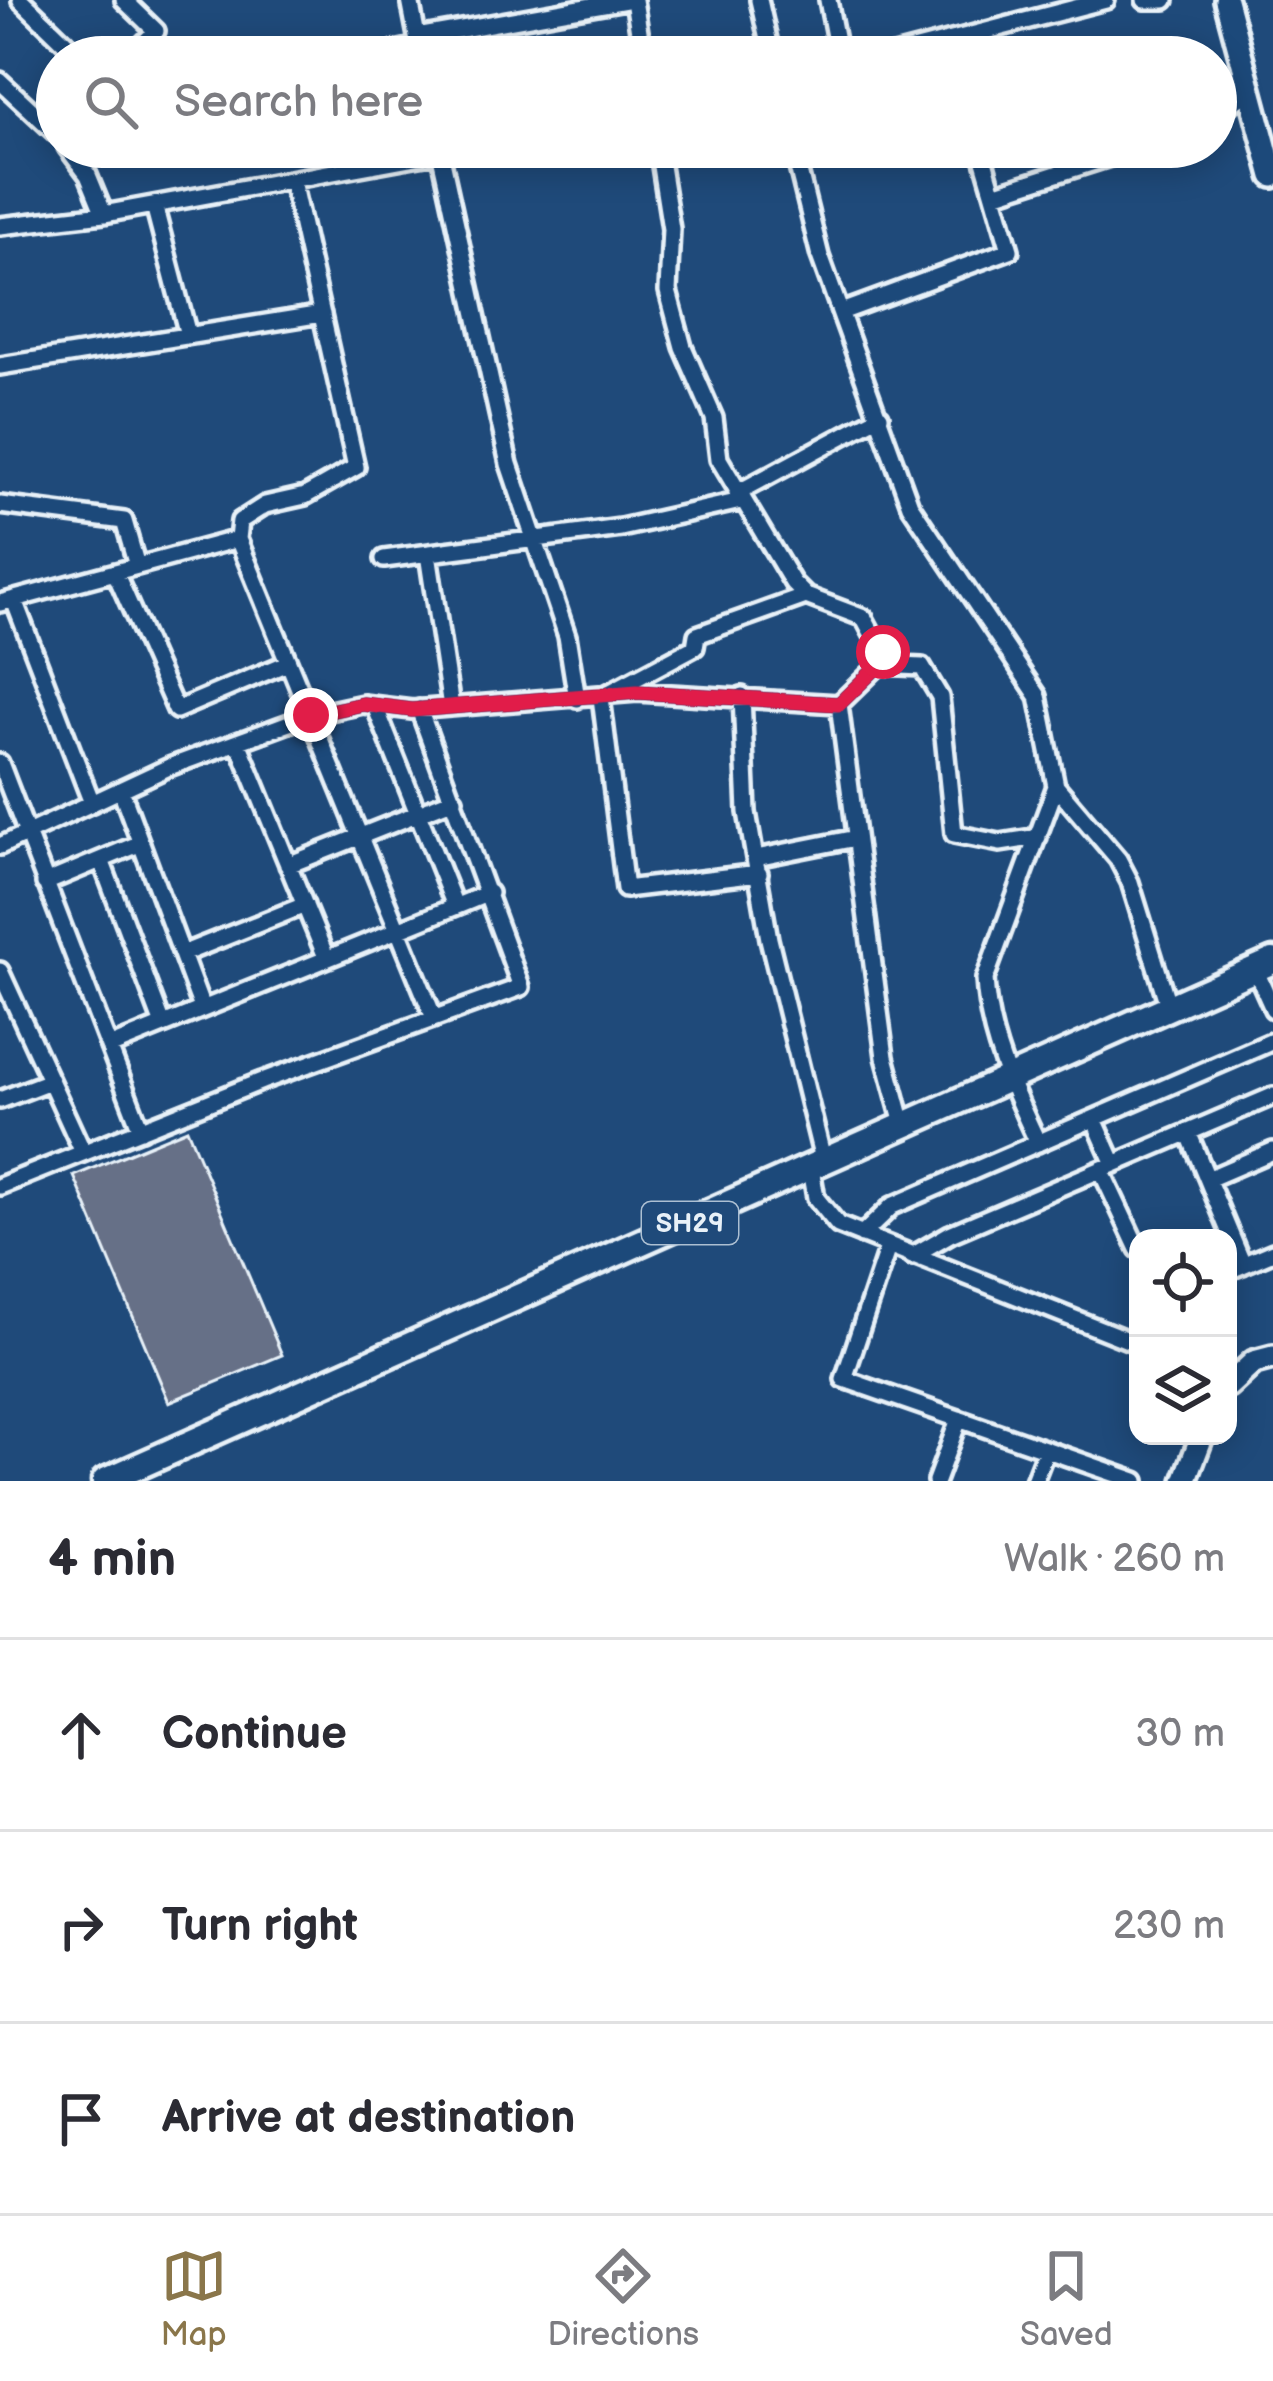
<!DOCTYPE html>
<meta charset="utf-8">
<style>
body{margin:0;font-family:"Balsamiq Sans",sans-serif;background:#f7f7f7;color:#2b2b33}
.controls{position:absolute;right:36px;bottom:36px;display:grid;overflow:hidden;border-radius:24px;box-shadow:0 6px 30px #0003}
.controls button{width:108px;height:108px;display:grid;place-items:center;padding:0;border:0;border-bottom:3px solid #e1e1e2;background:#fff;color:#2b2b33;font:60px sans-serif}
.stop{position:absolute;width:36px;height:36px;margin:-27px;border:9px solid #e11d48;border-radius:50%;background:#fff}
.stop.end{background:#e11d48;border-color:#fff;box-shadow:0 3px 12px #0008}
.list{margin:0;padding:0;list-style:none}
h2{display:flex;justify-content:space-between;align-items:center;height:156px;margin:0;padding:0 48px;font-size:51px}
h2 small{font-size:39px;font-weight:400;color:#7c7c81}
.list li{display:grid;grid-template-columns:78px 1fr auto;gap:36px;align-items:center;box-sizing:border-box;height:192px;padding:0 48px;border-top:3px solid #e1e1e2}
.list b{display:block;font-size:45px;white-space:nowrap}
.list em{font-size:39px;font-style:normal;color:#7c7c81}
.icon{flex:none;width:66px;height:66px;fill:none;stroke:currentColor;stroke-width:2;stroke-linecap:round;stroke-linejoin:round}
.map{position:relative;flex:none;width:1273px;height:1481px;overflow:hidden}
.search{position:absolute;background:#fff;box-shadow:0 6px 30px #0003;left:36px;right:36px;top:36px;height:132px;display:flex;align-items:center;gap:30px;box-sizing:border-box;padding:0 42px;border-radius:66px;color:#7c7c81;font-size:45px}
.sheet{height:732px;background:#fff}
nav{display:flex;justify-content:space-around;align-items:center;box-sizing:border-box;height:168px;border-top:3px solid #e1e1e2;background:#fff;font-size:33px;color:#7c7c81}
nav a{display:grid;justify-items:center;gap:6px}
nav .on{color:#8a764a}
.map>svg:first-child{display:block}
.building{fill:#666f87;stroke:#e8f1f8;stroke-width:3}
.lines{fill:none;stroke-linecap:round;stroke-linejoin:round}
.street-casing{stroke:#e8f1f8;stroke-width:24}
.secondary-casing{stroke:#e8f1f8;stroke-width:30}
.primary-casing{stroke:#e8f1f8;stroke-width:33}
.street{stroke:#1f4a7a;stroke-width:15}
.secondary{stroke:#1f4a7a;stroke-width:21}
.primary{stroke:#1f4a7a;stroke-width:24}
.route{stroke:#e11d48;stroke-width:15}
.labels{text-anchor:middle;stroke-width:10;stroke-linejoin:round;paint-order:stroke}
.shield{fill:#1f4a7a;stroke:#acbfd2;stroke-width:3}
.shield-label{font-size:27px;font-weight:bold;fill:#e8f1f8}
</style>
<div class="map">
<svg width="1273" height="1481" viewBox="0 0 1273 1481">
<rect width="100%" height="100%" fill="#1f4a7a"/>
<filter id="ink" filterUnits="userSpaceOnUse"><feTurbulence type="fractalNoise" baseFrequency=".00833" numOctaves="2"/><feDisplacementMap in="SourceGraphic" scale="24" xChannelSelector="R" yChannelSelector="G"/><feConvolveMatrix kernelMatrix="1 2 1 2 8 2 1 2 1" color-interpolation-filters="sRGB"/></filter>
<g filter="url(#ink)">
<!-- building -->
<path class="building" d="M 187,1129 L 282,1355 L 169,1402 L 74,1176 Z"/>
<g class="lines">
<!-- street casing -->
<g class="street-casing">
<path id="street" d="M 21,0 L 80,57
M 124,0 L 156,31 L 130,57
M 410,0 L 421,57
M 634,0 L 643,57
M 759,0 L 772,57
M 828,0 L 839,57
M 1145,0 L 1165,0
M 417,37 L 626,0
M 365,57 L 419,46
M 886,57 L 1106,0
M 0,81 L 57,134
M 1216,114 L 1248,92
M 67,147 L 88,175 L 104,214
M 439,147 L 509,464 L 567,636 L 577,699
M 658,147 L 671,229 L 668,291 L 683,347 L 714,418 L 719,459 L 793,583 L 806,596 L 864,618 L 882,652 L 879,665 L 839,704 L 885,1057 L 904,1128
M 793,147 L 820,256 L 910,505 L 1038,696 L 1056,786 L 1118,859 L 1130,882 L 1169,1008
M 994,194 L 1141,147
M 154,205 L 188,335
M 0,226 L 104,214 L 469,147
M 841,312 L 1010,250 L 980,147
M 0,366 L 322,314
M 737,493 L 880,416
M 0,505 L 124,521 L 137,566
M 238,539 L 240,521 L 265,505 L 305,496 L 356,467 L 292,181
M 428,554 L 451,707
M 384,559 L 621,528 L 741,501
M 115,572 L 176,710 L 287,663
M 14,600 L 92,803
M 0,603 L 238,539 L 434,1018
M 879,665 L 922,667 L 940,697 L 954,834 L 1000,843 L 1038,837
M 742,696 L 747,812 L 769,939 L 824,1163
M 375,706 L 455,906
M 238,742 L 326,957
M 0,763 L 141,1130
M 121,790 L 202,1008
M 0,846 L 169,767 L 311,715 L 363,704 L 412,710 L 637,692 L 839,704
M 756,858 L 856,838
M 101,860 L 163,1025
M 288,865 L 454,799
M 759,873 L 625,889 L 601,697 L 695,647 L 697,635 L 806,596
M 45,883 L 141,843
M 182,954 L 305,905
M 1255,969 L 1273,1009
M 0,971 L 83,1152
M 109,1047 L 489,893
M 0,1100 L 50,1081
M 1094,1119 L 1114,1164
M 1188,1132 L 1243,1265
M 1038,1143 C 1013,1090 988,1038 985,979 L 1056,786
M 811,1169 L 816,1198 L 838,1225 L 1138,1344
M 1101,1170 L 1138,1249
M 1208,1179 L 1273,1151
M 0,1186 L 262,1081 L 521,987 L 419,709
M 862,1235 L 892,1206 L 1273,1041
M 888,1247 L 844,1379 L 1136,1481
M 912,1256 L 950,1234 L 1273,1096
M 1228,1271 L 1273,1252
M 936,1481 L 959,1419
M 1034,1481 L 1046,1450"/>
</g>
<!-- secondary casing -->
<g class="secondary-casing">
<path id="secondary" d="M 1226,0 L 1273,176
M 1228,1386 L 1254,1362 L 1273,1357
M 1185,1481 L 1202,1436"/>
</g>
<!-- primary casing -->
<g class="primary-casing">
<path id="primary" d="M 105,1481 L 1273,961"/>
</g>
<!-- street -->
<use href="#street" class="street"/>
<!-- secondary -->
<use href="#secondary" class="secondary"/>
<!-- primary -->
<use href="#primary" class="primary"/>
</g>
</g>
<g class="lines" filter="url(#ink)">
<!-- route -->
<path class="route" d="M 311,715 L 363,704 L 412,710 L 637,692 L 839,704 L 879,665 L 883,652"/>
</g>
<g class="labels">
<!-- shield labels -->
<rect class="shield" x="642" y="1202" width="96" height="42" rx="9"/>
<g class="shield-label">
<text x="690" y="1232">SH29</text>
</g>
</g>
</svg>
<div class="controls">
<button><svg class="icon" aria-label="locate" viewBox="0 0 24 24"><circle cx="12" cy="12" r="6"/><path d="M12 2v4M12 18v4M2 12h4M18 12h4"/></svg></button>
<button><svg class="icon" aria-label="layers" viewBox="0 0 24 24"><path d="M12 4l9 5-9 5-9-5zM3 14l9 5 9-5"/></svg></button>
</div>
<div class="stop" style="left:883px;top:652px"></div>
<div class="stop end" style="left:311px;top:715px"></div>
<div class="search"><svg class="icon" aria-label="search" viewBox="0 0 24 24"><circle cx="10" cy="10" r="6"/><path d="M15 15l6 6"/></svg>Search here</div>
</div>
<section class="sheet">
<h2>4 min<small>Walk · 260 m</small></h2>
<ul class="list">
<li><svg class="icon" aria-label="ahead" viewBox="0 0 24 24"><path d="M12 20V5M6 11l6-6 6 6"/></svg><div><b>Continue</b></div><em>30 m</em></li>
<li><svg class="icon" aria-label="right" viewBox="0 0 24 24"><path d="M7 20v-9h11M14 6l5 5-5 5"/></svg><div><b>Turn right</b></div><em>230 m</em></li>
<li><svg class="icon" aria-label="arrive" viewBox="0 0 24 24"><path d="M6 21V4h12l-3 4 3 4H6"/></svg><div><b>Arrive at destination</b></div></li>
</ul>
</section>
<nav>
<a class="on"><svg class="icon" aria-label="map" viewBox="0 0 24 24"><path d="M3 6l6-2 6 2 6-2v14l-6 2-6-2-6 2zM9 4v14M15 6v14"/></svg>Map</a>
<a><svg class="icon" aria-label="directions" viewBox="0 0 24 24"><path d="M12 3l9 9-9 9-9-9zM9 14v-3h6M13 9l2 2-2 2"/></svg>Directions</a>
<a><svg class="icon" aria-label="saved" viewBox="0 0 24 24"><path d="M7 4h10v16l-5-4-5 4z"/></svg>Saved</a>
</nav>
